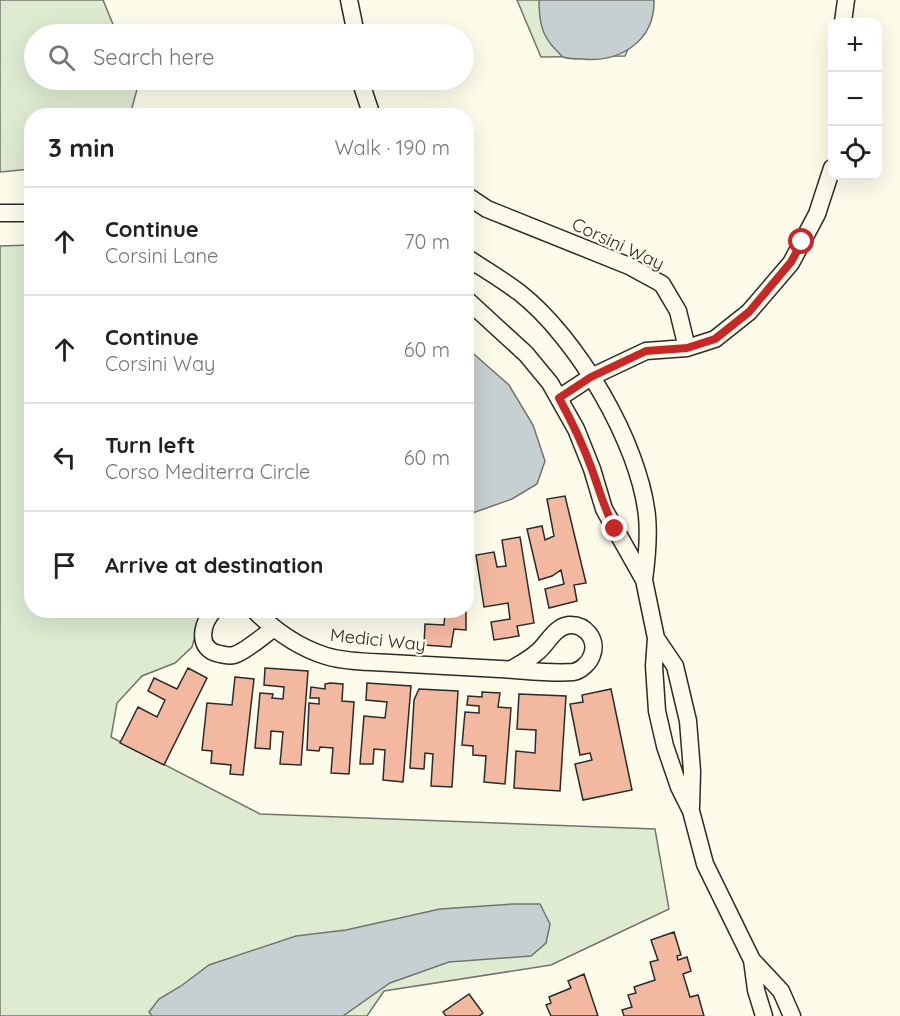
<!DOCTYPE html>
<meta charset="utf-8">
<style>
body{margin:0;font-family:Quicksand,sans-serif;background:#f2f2f2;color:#222}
.controls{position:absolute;right:18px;top:18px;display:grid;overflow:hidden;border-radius:12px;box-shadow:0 6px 24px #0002}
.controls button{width:54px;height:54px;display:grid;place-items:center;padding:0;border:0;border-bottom:2px solid #e0e0e0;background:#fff;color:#222;font:30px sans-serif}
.stop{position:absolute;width:18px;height:18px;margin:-14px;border:4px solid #c62828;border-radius:50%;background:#fff}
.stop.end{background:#c62828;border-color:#fff;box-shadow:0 2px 6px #0008}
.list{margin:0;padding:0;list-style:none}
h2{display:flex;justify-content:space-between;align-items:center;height:78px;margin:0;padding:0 24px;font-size:26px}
h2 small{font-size:20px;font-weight:400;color:#767676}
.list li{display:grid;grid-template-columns:39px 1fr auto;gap:18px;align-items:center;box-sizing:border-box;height:108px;padding:0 24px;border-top:2px solid #e0e0e0}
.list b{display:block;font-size:22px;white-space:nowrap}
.list p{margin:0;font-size:20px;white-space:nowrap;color:#767676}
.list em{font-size:20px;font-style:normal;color:#767676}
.icon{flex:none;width:33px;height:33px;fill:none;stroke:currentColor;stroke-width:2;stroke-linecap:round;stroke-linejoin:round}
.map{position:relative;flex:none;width:900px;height:1016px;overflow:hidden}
.search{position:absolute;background:#fff;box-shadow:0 6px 24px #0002;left:24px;top:24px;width:450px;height:66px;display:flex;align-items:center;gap:15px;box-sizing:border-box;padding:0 21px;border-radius:33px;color:#767676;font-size:22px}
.panel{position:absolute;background:#fff;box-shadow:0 6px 24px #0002;left:24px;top:108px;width:450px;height:510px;border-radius:24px}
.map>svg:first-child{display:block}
.green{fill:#deebd1;stroke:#74746e;stroke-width:1.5}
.water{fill:#c7d0d0;stroke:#74746e;stroke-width:1.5}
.building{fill:#f2b8a0;stroke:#2b2b2b;stroke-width:1.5}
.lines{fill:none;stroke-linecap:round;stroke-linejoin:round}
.minor-casing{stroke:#2b2b2b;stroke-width:19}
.minor{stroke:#fdfbea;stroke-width:16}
.route{stroke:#c62828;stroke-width:8}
.labels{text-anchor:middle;stroke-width:4.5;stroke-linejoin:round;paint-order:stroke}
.street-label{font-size:18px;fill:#2b2b2b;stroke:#fdfbea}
</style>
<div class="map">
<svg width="900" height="1016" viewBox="0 0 900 1016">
<rect width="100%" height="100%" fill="#fdfbea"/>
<!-- green -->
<path class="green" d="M 0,0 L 103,0 L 117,34 L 34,34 L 34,80 L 138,80 L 139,82 L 130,115 L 32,116 L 31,169 L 0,172 Z
M 517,0 L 649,0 L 625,56 L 541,57 Z
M 31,245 L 32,610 L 202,611 L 192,647 L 175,663 L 142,676 L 117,703 L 111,737 L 260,814 L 655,829 L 669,909 L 551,965 L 384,991 L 367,1016 L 0,1016 L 0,246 Z"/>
<!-- water -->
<path class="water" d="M 539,0 L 654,0 C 655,40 621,63 582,59 C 577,59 568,59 563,57 C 561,56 559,53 557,51 C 541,36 539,20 539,0 Z
M 467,348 L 509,385 L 533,425 L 545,461 L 537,484 L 512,499 L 467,515 Z
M 512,904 L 540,904 L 550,924 L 546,943 L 531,956 L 449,962 L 390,983 L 343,1016 L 152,1016 L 149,1012 L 159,999 L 181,986 L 209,965 L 296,936 L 346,930 L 440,909 Z"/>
<!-- building -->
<path class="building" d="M 565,496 L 586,583 L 574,585 L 577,601 L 549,608 L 545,589 L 564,584 L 561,570 L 552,576 L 539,580 L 527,529 L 542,526 L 545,540 L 554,536 L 547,499 Z
M 520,537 L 534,623 L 517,626 L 519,636 L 494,640 L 491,622 L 510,619 L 508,603 L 484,607 L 476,555 L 494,552 L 497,567 L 506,566 L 502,540 Z
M 466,545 L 469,545 L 466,606 Z
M 433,610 L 466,610 L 466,630 L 454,629 L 451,647 L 424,645 L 425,624 L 444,625 L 445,612 Z
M 188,668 L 207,678 L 164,765 L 120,743 L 138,707 L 157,717 L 165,700 L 148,691 L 154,678 L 177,689 Z
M 265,668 L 308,671 L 301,765 L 280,764 L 283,732 L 271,731 L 270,749 L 255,748 L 260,693 L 273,694 L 272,698 L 283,699 L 284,687 L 264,685 Z
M 235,677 L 254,679 L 243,775 L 230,774 L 231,765 L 211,763 L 212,751 L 202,750 L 207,703 L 232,705 Z
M 330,683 L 343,684 L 342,701 L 354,702 L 349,774 L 331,773 L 333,748 L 320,747 L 319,751 L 307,750 L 309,703 L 319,704 L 319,698 L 310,698 L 311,687 L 325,689 L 325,684 Z
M 367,683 L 411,686 L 403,782 L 383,780 L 385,750 L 374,749 L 373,764 L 360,764 L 364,716 L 385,718 L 387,702 L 366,700 Z
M 419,689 L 458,691 L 452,787 L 431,786 L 433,754 L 425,753 L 424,769 L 410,768 L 414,700 Z
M 611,689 L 632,790 L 583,800 L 575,764 L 592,760 L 590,753 L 580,755 L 570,704 L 583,702 L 582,695 Z
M 482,692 L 500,693 L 498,707 L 511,708 L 505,784 L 484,782 L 486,756 L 473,755 L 473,746 L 462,745 L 465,712 L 479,713 L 479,706 L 467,705 L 468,696 L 482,697 Z
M 519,694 L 566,696 L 560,791 L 514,788 L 516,751 L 535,753 L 536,730 L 517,729 Z
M 674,932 L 681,955 L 677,956 L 678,960 L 687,957 L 691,971 L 683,974 L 690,997 L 698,995 L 704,1016 L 624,1016 L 622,1010 L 632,1007 L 628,995 L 636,993 L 634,987 L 655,980 L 650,962 L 658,960 L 651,940 Z
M 584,974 L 598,1016 L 551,1016 L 546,1005 L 551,1003 L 549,997 L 571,988 L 568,981 Z
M 469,994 L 483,1013 L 479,1016 L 446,1016 L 443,1012 Z"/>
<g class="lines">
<!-- minor casing -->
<g class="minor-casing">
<path id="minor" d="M 349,0 L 356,34
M 843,22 L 846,0
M 360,80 L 372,116
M 466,195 L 487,209 L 629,266 L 662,284 L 678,311 L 687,348
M 0,213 L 32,213
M 466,257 C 484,269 503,280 520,293 C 577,338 639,442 647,516 C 649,537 647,558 644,580
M 466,299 L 526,354 L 550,383 L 576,429 L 592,469 L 604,509 L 644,580 L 656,638 L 654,666 L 657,711 L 665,746 L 679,787 L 691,811 L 705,864 L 752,960
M 559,398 L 591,377 L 646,351 L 687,348 L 715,339 L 749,312 L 791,263 L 817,214 L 832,168
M 214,610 C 201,624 196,650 220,654 C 224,655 230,656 234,655 C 245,652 263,636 273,629
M 254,610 C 275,631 297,647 326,656 C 346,662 370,662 390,663 C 426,665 463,667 500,669 C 521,670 553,674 573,672 C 581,671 590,662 592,655 C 598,639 585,624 569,625 C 553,627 547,646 535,654 C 528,660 520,664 512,669
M 656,638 L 675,666 L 688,721 L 692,771 L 691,807
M 764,1016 L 756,990 L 752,960 L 781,991 L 792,1016"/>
</g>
<!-- minor -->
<use href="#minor" class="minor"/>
</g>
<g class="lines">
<!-- route -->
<path class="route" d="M 615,529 C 604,509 599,488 591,467 C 582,442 571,420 559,398 L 591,377 L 646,351 L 687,348 L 715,339 L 749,312 L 791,262 L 802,242"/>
</g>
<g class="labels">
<!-- street labels -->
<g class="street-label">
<text transform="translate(618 244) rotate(25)" y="6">Corsini Way</text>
<text transform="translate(378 640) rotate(6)" y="6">Medici Way</text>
</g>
</g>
</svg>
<div class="controls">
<button>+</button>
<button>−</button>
<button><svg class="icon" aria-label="locate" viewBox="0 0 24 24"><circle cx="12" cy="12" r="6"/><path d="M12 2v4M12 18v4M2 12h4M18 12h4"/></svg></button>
</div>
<div class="stop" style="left:802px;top:242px"></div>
<div class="stop end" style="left:615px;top:529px"></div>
<div class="search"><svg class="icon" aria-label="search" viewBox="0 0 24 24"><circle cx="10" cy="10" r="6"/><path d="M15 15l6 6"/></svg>Search here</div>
<section class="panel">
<h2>3 min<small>Walk · 190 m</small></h2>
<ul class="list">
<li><svg class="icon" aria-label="ahead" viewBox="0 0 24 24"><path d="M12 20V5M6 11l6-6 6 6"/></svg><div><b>Continue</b><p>Corsini Lane</p></div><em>70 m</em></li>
<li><svg class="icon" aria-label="ahead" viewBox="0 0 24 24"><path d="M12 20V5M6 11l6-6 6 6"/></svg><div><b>Continue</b><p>Corsini Way</p></div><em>60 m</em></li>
<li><svg class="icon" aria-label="left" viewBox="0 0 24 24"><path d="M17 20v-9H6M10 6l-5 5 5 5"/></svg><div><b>Turn left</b><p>Corso Mediterra Circle</p></div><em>60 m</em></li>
<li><svg class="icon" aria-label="arrive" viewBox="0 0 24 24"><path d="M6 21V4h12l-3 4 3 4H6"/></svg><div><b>Arrive at destination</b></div></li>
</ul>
</section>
</div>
